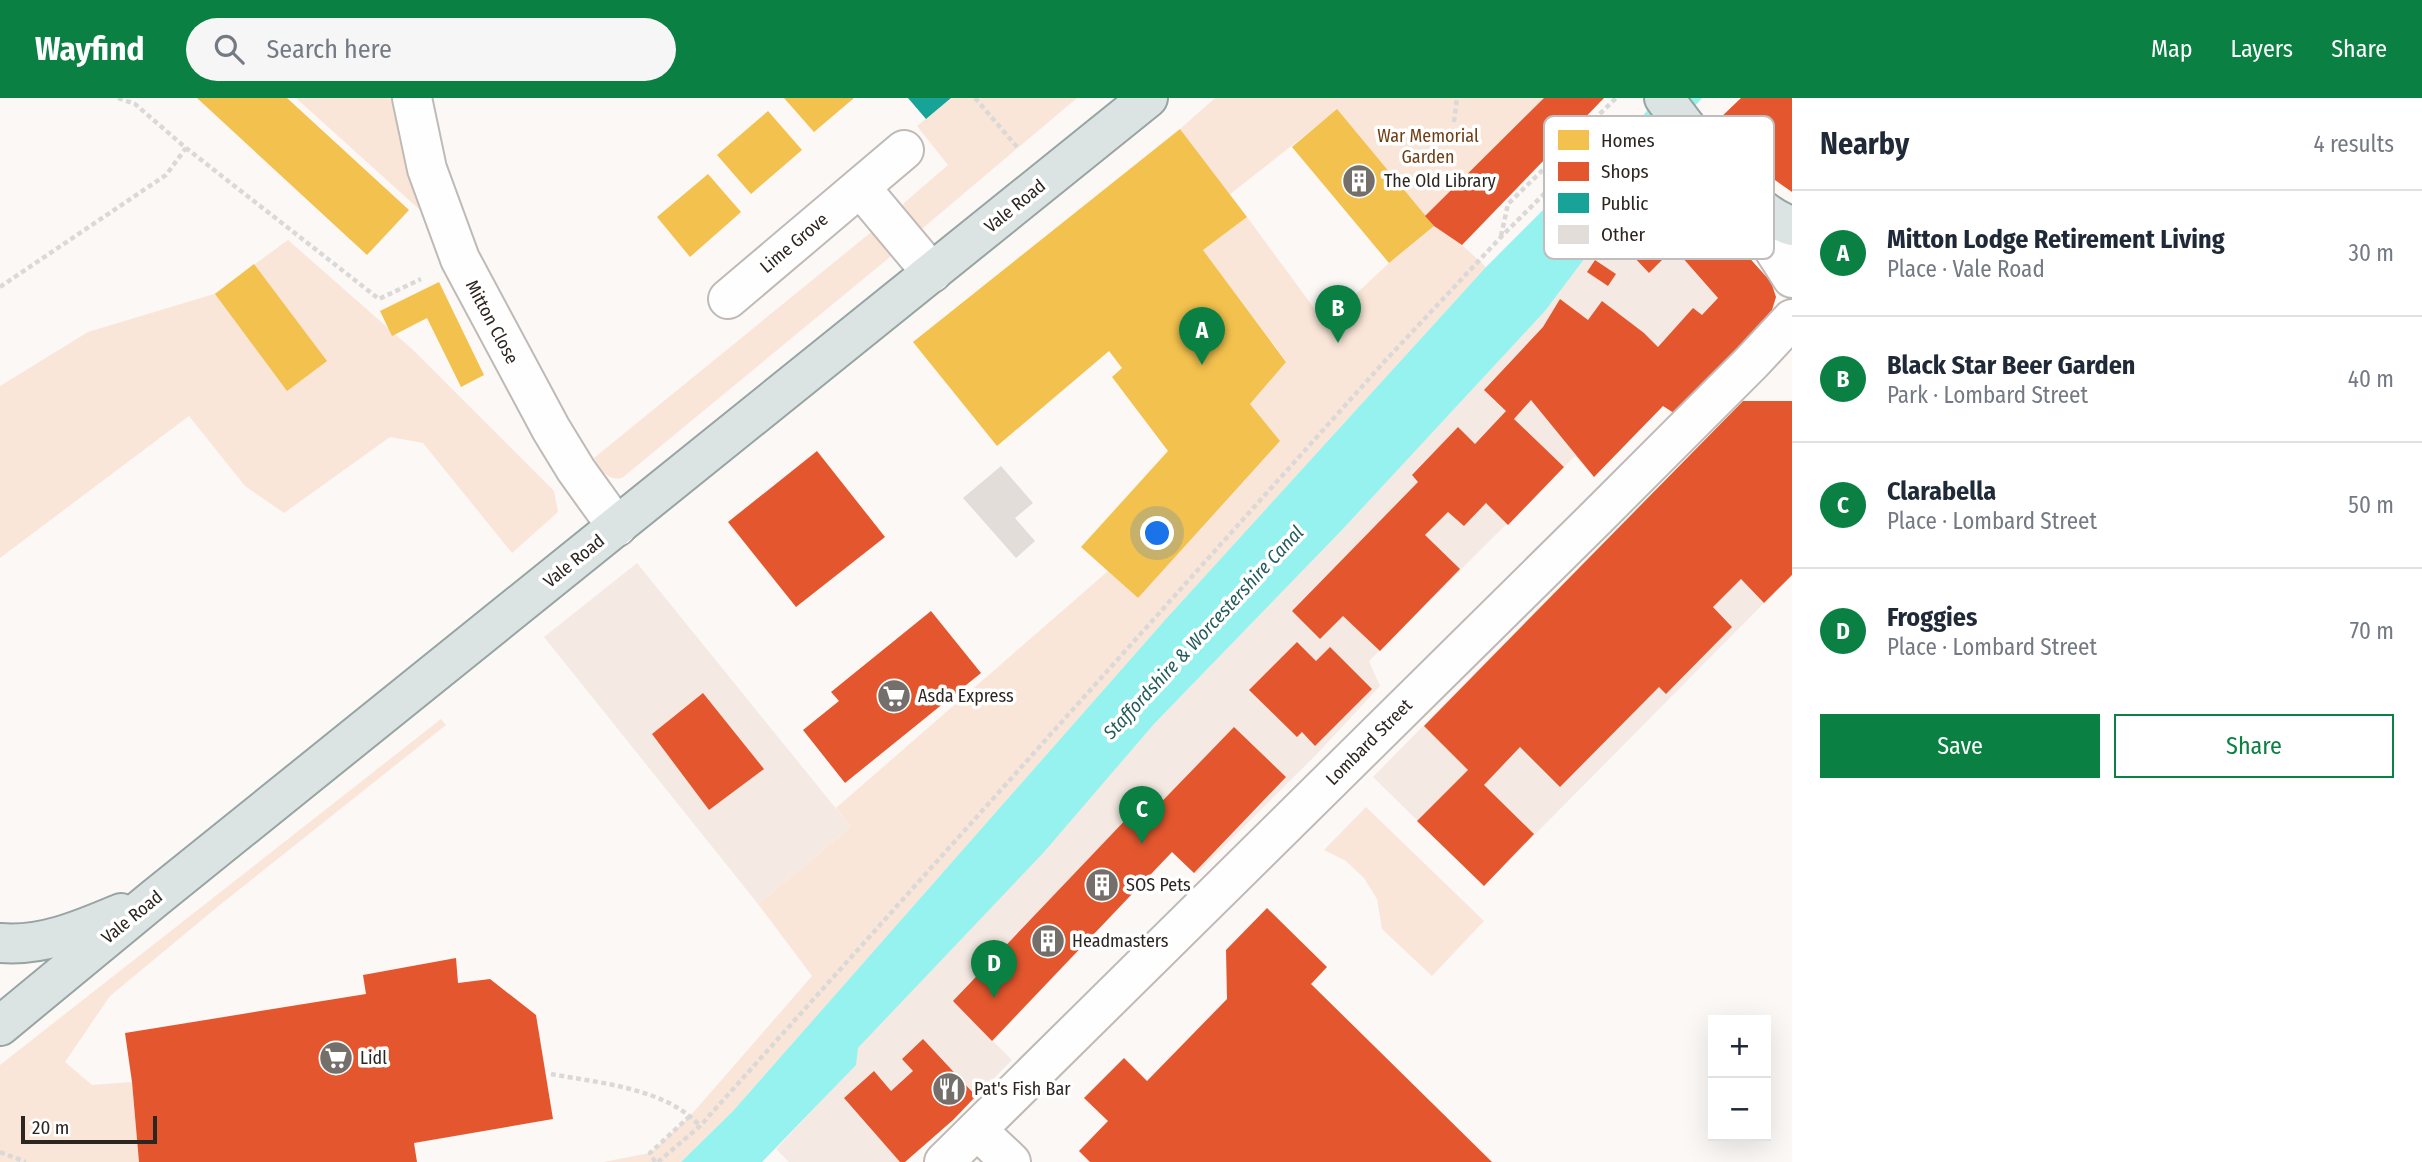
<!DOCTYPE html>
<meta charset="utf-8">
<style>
body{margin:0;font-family:"Fira Sans Condensed",sans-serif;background:#f6f6f7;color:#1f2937}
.controls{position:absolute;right:21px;bottom:21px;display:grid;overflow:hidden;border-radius:0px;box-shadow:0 7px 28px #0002}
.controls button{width:63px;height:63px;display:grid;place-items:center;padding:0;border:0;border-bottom:2px solid #e0e1e3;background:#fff;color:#1f2937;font:35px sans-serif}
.scale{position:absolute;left:21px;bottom:18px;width:136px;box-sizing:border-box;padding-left:7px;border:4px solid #2d2520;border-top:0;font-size:19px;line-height:24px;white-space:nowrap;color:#2d2520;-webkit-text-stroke:5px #fff;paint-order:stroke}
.you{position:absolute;left:1158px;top:436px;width:24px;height:24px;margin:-18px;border:5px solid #fff;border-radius:50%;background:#1a73e8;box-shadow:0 0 0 10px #1a73e833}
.badge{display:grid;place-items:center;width:46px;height:46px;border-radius:50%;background:#0b8043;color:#fff;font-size:23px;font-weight:700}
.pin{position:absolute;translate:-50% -58px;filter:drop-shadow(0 2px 4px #0008)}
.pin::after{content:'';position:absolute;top:37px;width:24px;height:21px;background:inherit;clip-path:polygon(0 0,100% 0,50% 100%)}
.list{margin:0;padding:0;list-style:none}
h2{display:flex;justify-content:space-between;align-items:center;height:91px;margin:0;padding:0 28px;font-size:30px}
h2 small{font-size:23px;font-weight:400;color:#747a83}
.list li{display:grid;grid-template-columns:46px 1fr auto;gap:21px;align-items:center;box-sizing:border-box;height:126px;padding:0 28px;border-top:2px solid #e0e1e3}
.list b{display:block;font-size:26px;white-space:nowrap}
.list p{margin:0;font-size:23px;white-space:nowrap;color:#747a83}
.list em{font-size:23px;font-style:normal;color:#747a83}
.actions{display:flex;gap:14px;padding:21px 28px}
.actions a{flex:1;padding:16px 0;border:2px solid #0b8043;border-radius:0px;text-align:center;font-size:24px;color:#0b8043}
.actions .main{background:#0b8043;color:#fff}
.icon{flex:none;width:38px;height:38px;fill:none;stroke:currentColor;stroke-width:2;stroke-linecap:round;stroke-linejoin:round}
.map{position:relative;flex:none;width:1792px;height:1064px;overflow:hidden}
header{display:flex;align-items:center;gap:42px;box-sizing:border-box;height:98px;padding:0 35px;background:#0b8043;color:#fff}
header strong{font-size:33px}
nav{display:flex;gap:38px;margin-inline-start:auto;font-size:24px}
.search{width:490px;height:63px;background:#f6f6f7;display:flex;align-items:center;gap:18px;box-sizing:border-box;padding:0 24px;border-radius:38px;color:#747a83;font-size:26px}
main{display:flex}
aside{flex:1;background:#fff}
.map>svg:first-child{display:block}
.built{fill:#f5eae3}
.green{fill:#fae6d8}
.water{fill:#96f2ee}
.homes{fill:#f2c14e}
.shops{fill:#e4572e}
.public{fill:#17a398}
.building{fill:#e2ddd9}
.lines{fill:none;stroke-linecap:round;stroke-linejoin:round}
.street-casing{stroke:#c0bab7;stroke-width:42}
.secondary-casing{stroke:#c0bab7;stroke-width:42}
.primary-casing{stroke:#96a4a3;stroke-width:42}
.path{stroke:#dbd9d8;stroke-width:4.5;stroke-dasharray:5 3.5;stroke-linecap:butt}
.street{stroke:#fefefe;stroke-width:38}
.secondary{stroke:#fefefe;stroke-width:38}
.primary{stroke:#dce4e3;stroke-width:38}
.labels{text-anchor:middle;stroke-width:7;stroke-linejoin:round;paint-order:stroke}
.park-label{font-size:18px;fill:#6f3e13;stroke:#fff}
.poi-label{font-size:18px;fill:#2d2520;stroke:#fff;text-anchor:start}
.street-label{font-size:18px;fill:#2d2520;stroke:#fff}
.water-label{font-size:19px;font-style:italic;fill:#245c5b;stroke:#fff}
.key{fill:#fff;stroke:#c0bebc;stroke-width:2}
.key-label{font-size:19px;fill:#2d2520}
</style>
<header>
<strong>Wayfind</strong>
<div class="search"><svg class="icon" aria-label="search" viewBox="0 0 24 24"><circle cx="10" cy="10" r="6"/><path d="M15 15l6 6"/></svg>Search here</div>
<nav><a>Map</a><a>Layers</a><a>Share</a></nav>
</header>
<main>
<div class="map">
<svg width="1792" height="1064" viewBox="0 0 1792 1064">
<rect width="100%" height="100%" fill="#fbf8f6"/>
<!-- built -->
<path class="built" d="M 1656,53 L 1675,77 L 1771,184 L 1776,199 L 1772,212 L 1677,317 L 1663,308 L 1594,379 L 1575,358 L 1369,563 L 1380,588 L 1315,658 L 1196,776 L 1172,754 L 1079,852 L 993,943 L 1012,962 L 953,1022 L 905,1064 L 789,1064 L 776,1051 L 855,967 L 858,950 L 1027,771 L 1154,626 L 1341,433 L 1545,213 L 1625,107 L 1642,69 Z
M 1655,392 L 1764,505 L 1484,788 L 1373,679 Z
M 637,465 L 851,729 L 758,806 L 544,539 Z"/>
<!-- green -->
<path class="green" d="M 296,0 L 412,0 L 452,141 Z
M 951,0 L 1077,0 L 923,130 L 916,130 L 901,111 L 904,105 L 948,67 L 917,28 Z
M 1215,0 L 1544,0 L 1425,118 L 1337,12 L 1229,97 L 1180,31 Z
M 1247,119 L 1325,225 L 1389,165 L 1434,128 L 1462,147 L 1486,169 L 1165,522 L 733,1013 L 681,1064 L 603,1064 L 650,1055 L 691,1017 L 812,878 L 758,806 L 851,729 L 836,710 L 1108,473 L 1138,500 L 1279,343 L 1250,306 L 1286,263 L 1203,152 Z
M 875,131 L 892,152 L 890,159 L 622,380 C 607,383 601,371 594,360 Z
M 288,142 L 412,251 L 554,393 L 558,414 L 512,455 L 423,345 L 390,339 L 284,415 L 245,388 L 189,318 L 0,460 L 0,288 L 88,234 L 214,196 Z
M 441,621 L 446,627 L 221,806 L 110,898 L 65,964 L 92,987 L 132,984 L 139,1064 L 0,1064 L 0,967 Z
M 1366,709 L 1484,823 L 1432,878 L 1382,831 L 1377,801 L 1364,780 L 1346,763 L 1324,752 Z"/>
<!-- water -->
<path class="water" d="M 1657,0 L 1702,0 L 1642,69 L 1625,107 L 1545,213 L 1341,433 L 1154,626 L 1044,754 L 858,950 L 856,967 L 762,1064 L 681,1064 L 733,1013 L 1165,522 L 1486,169 L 1602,53 L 1630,34 Z"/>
<!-- homes -->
<path class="homes" d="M 197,0 L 287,0 L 409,112 L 367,157 Z
M 784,0 L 854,0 L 814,34 Z
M 1337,11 L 1434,128 L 1389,165 L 1292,49 Z
M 768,13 L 802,52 L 751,96 L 717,57 Z
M 1180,31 L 1247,119 L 1203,152 L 1286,264 L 1250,306 L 1280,343 L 1138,500 L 1081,449 L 1168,353 L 1112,279 L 1122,270 L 1109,253 L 997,348 L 913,244 Z
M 708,76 L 741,114 L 690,159 L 657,119 Z
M 254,166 L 327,263 L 287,293 L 215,196 Z
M 439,184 L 484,277 L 461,289 L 427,220 L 392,238 L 380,213 Z"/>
<!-- shops -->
<path class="shops" d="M 1544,0 L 1604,0 L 1462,147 L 1434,128 L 1425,118 Z
M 1741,0 L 1792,0 L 1792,94 L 1772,80 L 1718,22 Z
M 1675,77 L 1771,184 L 1776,199 L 1772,212 L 1677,317 L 1663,308 L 1594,379 L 1531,302 L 1514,321 L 1564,369 L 1508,427 L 1486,405 L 1464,428 L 1448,414 L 1425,437 L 1460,471 L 1380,553 L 1343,518 L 1320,541 L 1292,513 L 1418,384 L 1412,377 L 1458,329 L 1475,346 L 1506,313 L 1484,292 L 1543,229 L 1560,201 L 1588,222 L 1602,203 L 1644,235 L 1658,249 L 1693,210 L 1702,217 L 1718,200 L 1674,150 L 1649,175 L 1614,138 Z
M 1595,162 L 1616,176 L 1608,188 L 1587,174 Z
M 1743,303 L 1792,303 L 1792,477 L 1764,505 L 1741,481 L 1713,509 L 1732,529 L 1666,596 L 1659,589 L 1560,689 L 1520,649 L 1484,687 L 1534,736 L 1484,788 L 1417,723 L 1468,672 L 1424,628 Z
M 817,353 L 885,439 L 796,509 L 728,424 Z
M 931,513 L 981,575 L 845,685 L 803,632 L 839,603 L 831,594 Z
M 1297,544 L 1316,563 L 1330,549 L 1372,591 L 1315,648 L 1302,634 L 1297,639 L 1249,592 Z
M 703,595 L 764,671 L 709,712 L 652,636 Z
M 1234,629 L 1286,679 L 1194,775 L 1172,754 L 992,943 L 953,903 L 1132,715 L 1142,724 Z
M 1267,810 L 1327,869 L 1311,886 L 1492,1064 L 1090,1064 L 1079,1053 L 1108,1023 L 1084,1000 L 1124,960 L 1147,983 L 1227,901 L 1226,852 Z
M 456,860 L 458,885 L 490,881 L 536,917 L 553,1021 L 414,1045 L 417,1064 L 139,1064 L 132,984 L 125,935 L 366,896 L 363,877 Z
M 923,941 L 976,998 L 953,1022 L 905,1064 L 900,1064 L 844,1000 L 874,973 L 891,993 L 913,973 L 902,961 Z"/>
<!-- public -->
<path class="public" d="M 908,0 L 951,0 L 926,21 Z"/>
<!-- building -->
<path class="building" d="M 1001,368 L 1033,405 L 1015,420 L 1035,443 L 1016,460 L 963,400 Z"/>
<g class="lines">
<!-- street casing -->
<g class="street-casing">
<path id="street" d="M 412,0 L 427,71 L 460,161 L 551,331 L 576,372 L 617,429
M 860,89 L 932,175
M 728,201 L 904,52
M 977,1032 L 1011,1064"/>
</g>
<!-- secondary casing -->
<g class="secondary-casing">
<path id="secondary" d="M 1737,94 L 1792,180
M 944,1064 L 1595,421 L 1752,264 L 1792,221"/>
</g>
<!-- primary casing -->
<g class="primary-casing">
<path id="primary" d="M 1664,0 C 1694,39 1745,113 1792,128
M 0,845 C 42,849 83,831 121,815
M 0,928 L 155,800 L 1148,0"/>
</g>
<!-- path -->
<path class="path" d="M 118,0 L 135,6 L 186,50 L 379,201 L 421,181
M 975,0 L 1018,50
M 1454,24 L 1457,0
M 1501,138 L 1508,106 L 1616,0
M 0,189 L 166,77 L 186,50
M 551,976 C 599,985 666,990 700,1028
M 0,1054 L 26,1064
M 655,1064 L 650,1055 L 691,1017
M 658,1064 L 700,1028 L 1384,264 L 1501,139 L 1557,83 L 1601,42 L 1629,25"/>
<!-- street -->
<use href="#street" class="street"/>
<!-- secondary -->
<use href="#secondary" class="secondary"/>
<!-- primary -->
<use href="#primary" class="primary"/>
</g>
<!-- icons -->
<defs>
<g id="building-disc" transform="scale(1.75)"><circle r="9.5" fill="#756f6b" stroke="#fff"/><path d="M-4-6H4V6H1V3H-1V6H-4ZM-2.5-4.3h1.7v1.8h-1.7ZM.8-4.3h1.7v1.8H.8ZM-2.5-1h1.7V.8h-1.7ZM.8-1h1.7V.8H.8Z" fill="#fff"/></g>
<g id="supermarket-disc" transform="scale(1.75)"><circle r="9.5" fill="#756f6b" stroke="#fff"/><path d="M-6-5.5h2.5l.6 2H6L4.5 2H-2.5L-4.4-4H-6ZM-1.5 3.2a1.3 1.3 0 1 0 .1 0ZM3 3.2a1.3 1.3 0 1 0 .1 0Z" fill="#fff"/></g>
<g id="restaurant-disc" transform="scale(1.75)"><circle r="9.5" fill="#756f6b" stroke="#fff"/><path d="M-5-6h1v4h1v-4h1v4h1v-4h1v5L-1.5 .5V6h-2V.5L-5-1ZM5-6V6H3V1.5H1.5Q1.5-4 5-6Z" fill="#fff"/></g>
</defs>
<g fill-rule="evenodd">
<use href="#building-disc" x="1359" y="83"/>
<use href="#supermarket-disc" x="894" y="598"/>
<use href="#building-disc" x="1102" y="787"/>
<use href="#building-disc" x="1048" y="843"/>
<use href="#supermarket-disc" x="336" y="960"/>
<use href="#restaurant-disc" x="949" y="991"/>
</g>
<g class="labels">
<!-- park labels -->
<g class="park-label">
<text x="1428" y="44">War Memorial<tspan x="1428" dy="21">Garden</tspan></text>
</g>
<!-- poi labels -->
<g class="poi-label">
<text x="1384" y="89">The Old Library</text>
<text x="918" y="604">Asda Express</text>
<text x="1126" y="793">SOS Pets</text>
<text x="1072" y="849">Headmasters</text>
<text x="360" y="966">Lidl</text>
<text x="974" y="997">Pat's Fish Bar</text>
</g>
<!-- street labels -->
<g class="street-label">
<text transform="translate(1015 108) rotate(-39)" y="6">Vale Road</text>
<text transform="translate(794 145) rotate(-40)" y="6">Lime Grove</text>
<text transform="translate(492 224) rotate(62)" y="6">Mitton Close</text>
<text transform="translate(574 463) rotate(-39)" y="6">Vale Road</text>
<text transform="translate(1369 644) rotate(-45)" y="6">Lombard Street</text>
<text transform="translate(132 819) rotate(-39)" y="6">Vale Road</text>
</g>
<!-- water labels -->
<g class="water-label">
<text transform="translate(1203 534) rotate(-47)" y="7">Staffordshire &amp; Worcestershire Canal</text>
</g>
</g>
<!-- legend -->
<rect x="1544" y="18" width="230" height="143" rx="10" class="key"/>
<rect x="1558" y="32" width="31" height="20" fill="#f2c14e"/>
<rect x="1558" y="64" width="31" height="19" fill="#e4572e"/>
<rect x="1558" y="95" width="31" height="20" fill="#17a398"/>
<rect x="1558" y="127" width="31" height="19" fill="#e2ddd9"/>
<g class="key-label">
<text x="1601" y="49">Homes</text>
<text x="1601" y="80">Shops</text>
<text x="1601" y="112">Public</text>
<text x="1601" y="143">Other</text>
</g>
</svg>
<div class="controls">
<button>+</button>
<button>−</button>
</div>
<div class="scale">20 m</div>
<div class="you"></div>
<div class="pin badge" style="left:1202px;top:267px">A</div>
<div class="pin badge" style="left:1338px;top:245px">B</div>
<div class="pin badge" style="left:1142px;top:746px">C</div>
<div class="pin badge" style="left:994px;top:900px">D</div>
</div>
<aside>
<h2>Nearby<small>4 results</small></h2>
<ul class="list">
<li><span class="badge">A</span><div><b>Mitton Lodge Retirement Living</b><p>Place · Vale Road</p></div><em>30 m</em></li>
<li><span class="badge">B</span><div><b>Black Star Beer Garden</b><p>Park · Lombard Street</p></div><em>40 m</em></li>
<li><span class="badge">C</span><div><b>Clarabella</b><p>Place · Lombard Street</p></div><em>50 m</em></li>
<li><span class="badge">D</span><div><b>Froggies</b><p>Place · Lombard Street</p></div><em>70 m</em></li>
</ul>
<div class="actions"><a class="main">Save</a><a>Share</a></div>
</aside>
</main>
